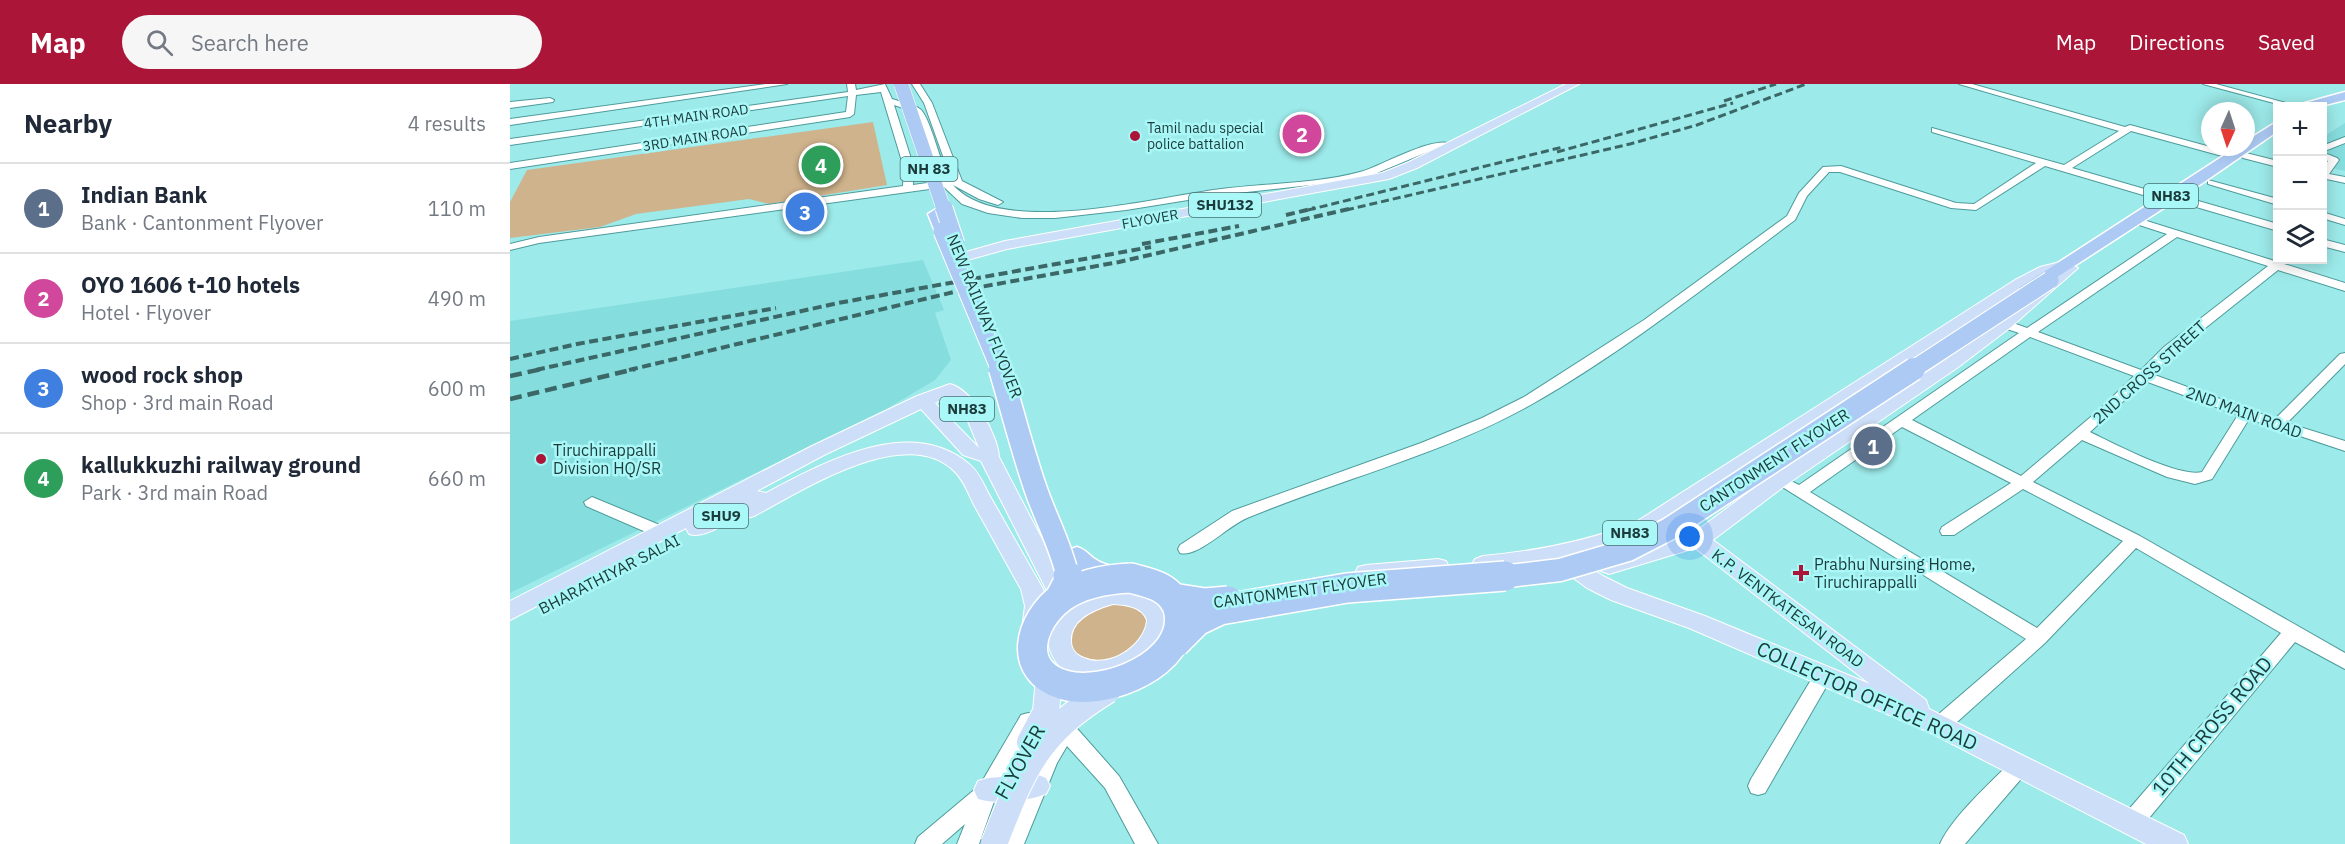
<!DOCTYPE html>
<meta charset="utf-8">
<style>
body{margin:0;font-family:"IBM Plex Sans",sans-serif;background:#f6f6f7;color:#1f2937}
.controls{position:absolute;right:18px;top:18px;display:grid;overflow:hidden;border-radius:0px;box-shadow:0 3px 15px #0003}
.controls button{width:54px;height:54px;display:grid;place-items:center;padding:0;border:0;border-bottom:2px solid #e0e1e3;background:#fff;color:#1f2937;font:30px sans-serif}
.compass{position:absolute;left:1691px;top:18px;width:54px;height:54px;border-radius:50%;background:#fff;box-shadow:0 3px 15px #0003;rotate:183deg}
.you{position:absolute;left:1180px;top:453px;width:21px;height:21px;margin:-15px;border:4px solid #fff;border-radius:50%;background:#1a73e8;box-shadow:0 0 0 9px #1a73e833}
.badge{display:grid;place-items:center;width:39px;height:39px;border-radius:50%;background:#ab1538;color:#fff;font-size:20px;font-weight:700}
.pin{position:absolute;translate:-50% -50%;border:3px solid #fff;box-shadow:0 2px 6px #0006}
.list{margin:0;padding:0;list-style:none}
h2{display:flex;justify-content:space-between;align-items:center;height:78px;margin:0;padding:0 24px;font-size:26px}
h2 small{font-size:20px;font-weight:400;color:#747a83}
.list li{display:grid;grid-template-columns:39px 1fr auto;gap:18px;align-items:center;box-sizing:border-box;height:90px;padding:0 24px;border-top:2px solid #e0e1e3}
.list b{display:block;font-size:22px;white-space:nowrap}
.list p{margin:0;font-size:20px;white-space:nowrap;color:#747a83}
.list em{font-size:20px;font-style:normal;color:#747a83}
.icon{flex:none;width:33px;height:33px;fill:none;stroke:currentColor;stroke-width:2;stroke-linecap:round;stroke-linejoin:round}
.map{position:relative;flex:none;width:1835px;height:760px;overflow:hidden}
header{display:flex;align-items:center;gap:36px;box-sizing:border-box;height:84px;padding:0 30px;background:#ab1538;color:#fff}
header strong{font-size:28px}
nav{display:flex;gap:33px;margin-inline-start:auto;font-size:21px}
.search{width:420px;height:54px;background:#f6f6f7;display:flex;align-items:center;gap:15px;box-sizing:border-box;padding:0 21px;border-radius:33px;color:#747a83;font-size:22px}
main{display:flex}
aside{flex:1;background:#fff}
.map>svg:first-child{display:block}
.built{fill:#86ddde}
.green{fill:#cfb38c}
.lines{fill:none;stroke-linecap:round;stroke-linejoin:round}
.minor-casing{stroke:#4e9b9b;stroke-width:2}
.major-casing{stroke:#fff;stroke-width:2}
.highway-casing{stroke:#fff;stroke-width:3}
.minor{fill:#fff;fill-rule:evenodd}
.major{fill:#cddff8;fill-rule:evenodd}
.highway{fill:#accaf4;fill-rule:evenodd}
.rail-far2{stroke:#3c6767;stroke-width:3;stroke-dasharray:8 4;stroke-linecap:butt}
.rail-far1{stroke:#3c6767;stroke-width:4;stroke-dasharray:9 4.5;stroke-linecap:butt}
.rail{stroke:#3c6767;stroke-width:4.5;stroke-dasharray:12 6;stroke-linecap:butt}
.major-bridge-casing{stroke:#fff;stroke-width:28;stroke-linecap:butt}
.highway-bridge-far3-casing{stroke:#fff;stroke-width:15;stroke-linecap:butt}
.highway-bridge-far2-casing{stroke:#fff;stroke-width:19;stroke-linecap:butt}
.highway-bridge-far1-casing{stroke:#fff;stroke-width:25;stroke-linecap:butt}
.highway-bridge-casing{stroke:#fff;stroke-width:32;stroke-linecap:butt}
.major-bridge{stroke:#cddff8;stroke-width:26}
.highway-bridge-far3{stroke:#accaf4;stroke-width:14}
.highway-bridge-far2{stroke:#accaf4;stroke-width:17}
.highway-bridge-far1{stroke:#accaf4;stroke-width:22}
.highway-bridge{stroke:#accaf4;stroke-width:29}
.poi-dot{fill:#ab1538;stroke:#aaf7f8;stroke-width:2}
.labels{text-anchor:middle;stroke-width:5;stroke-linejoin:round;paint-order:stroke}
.far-street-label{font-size:14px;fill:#1b3b3b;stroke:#aaf7f8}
.far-poi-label{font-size:14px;fill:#1b3b3b;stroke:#aaf7f8;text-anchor:start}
.shield{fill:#aaf7f8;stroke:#467374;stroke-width:1.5}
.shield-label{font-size:15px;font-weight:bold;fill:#1b3b3b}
.street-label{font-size:16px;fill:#1b3b3b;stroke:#aaf7f8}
.poi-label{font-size:16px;fill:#1b3b3b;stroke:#aaf7f8;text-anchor:start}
.near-street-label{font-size:20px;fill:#1b3b3b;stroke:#aaf7f8}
</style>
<header>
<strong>Map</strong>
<div class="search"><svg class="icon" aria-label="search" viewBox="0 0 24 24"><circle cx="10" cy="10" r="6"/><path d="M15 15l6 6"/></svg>Search here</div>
<nav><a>Map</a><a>Directions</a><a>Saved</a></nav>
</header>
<main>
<aside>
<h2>Nearby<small>4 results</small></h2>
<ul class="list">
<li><span class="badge" style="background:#5c6f8a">1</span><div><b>Indian Bank</b><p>Bank · Cantonment Flyover</p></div><em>110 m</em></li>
<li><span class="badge" style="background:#d1479c">2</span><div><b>OYO 1606 t-10 hotels</b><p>Hotel · Flyover</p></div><em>490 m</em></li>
<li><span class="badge" style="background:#3f7fe0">3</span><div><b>wood rock shop</b><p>Shop · 3rd main Road</p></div><em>600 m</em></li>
<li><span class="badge" style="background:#2e9e5b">4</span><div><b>kallukkuzhi railway ground</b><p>Park · 3rd main Road</p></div><em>660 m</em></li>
</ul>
</aside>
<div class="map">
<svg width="1835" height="760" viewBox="0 0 1835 760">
<rect width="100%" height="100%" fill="#9deaea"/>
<!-- built -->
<path class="built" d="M 1835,39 L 1835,87 L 1813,82 L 1813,53 Z
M 413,176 L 434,226 L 425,229 L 441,276 L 425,296 L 378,324 L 0,509 L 0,237 Z"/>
<!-- green -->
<path class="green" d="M 363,38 L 377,101 L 259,120 L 239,115 L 126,130 L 90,143 L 0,154 L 0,118 L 17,86 Z
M 598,517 L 624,519 L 640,532 L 629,563 L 603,576 L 588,578 L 575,576 L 565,571 L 559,564 L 559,545 L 565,536 Z"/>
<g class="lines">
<!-- minor casing -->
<g class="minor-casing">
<path id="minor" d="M 256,0 L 277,0 L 0,41 L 0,35 Z
M 337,0 L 345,0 L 346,6 L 375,0 L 382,15 C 391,18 403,20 410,25 C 421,34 430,80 440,96 L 442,97 L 414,19 L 402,0 L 410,0 L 422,19 L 452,97 L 493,118 L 488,121 L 469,115 L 443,101 C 491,155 645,113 711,105 C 757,99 805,100 850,88 C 870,83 926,49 944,61 L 922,66 L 867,89 L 836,97 L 709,111 L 616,126 L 545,134 L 512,134 L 478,129 L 452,120 L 434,103 L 29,159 L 0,166 L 0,160 L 29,153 L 393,102 L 394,84 L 371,8 L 346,11 L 344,30 L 340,33 L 0,85 L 0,79 L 336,28 L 338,12 L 0,61 L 0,55 L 338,8 ZM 384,21 L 402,27 L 407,32 L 422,79 L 431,97 L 403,101 L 404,84 Z
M 1449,0 L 1462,0 L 1615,43 L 1620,41 L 1726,70 L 1728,72 L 1723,75 L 1621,47 L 1562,84 L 1669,115 L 1678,114 L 1768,140 L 1768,147 L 1676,120 L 1667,121 L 1535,82 L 1466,126 L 1441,124 L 1330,88 L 1319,88 L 1297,112 L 1285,136 C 1200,199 1115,267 1024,319 C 934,370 831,395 737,434 C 719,441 688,474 670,469 L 668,465 L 670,461 L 722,427 L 911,359 L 972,334 L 1014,313 L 1134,236 L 1277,132 L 1289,109 L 1313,83 L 1331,82 L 1446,119 L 1464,120 L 1526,79 L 1422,48 L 1422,44 L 1554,81 L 1609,47 Z
M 1693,0 L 1706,0 L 1787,22 L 1775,22 Z
M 40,14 L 44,16 L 43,18 L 0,24 L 0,18 Z
M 1835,53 L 1835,59 L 1812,68 L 1812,62 Z
M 1812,68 L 1827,74 L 1829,76 L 1819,90 L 1835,93 L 1835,99 L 1812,94 L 1812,85 L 1818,77 L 1812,75 Z
M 1736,69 L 1768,77 L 1768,83 L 1733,74 L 1731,72 Z
M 1698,96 L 1768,115 L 1768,121 L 1698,100 Z
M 1812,128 L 1835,135 L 1835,141 L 1812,134 Z
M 1624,133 L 1835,199 L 1835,207 L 1768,186 L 1664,269 L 1642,290 L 1765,335 L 1830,270 L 1835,269 L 1835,280 L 1777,339 L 1835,357 L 1835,367 L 1739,335 L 1702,395 L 1685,400 L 1657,393 L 1572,356 L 1523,398 L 1630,452 L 1835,569 L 1835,585 L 1785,558 L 1630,745 L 1622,748 L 1614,745 L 1611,738 L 1614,731 L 1771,549 L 1626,464 L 1535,559 L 1437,647 L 1430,649 L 1423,647 L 1420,641 L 1423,635 L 1516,555 L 1261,396 L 1269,391 L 1289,401 L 1509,249 L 1491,243 L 1489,240 L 1491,237 L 1495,236 L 1517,244 L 1657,150 L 1620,138 L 1619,136 ZM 1667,153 L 1758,182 L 1654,263 L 1631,286 L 1528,248 ZM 1520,253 L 1624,292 L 1589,326 L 1511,392 L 1402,336 ZM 1635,297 L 1728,331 L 1692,388 C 1669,394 1603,359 1580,348 ZM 1392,343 L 1501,399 L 1432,443 L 1430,447 L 1432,451 L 1444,451 L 1513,405 L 1613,457 L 1527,544 L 1300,408 Z
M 1812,155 L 1835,161 L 1835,168 L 1812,162 Z
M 82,413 L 157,444 L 159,448 L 157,452 L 145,452 L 76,422 L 74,418 Z
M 1314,584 L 1321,586 L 1323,591 L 1255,709 L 1248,711 L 1241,709 L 1238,702 L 1241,695 L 1307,586 Z
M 518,629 L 525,631 L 528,637 L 487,709 L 469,760 L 447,760 L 455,740 L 432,760 L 405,760 L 408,753 L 470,701 L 511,631 Z
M 556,638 L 563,640 L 609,692 L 648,760 L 625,760 L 595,704 L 557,662 L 547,679 L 514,760 L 492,760 L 528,675 L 541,654 L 549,652 L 546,646 L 549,640 Z
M 1510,673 L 1517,676 L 1520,682 L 1517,688 L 1455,760 L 1430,760 C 1442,733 1481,698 1503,676 Z"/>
</g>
<!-- major casing -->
<g class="major-casing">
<path id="major" d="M 1056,0 L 1069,0 L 907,84 L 879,95 L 497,165 L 443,180 L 436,176 L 438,173 L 495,157 L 872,89 L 899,78 Z
M 1554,177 L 1568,184 L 1501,243 L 1447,284 L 1276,401 L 1203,456 L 1416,616 L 1419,625 L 1674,751 L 1678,760 L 1636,760 L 1421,649 L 1179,544 L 1101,516 L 1077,504 L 1043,479 L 973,488 L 965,485 L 962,480 L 965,475 L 973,472 C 1026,467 1076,458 1126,438 L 1505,196 L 1530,183 ZM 1548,187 L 1489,237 L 1435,276 L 1262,391 L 1189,445 L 1181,443 L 1174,445 L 1170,450 L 1172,453 L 1091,477 L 1088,482 L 1091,487 L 1099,490 L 1185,464 L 1360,600 L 1195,532 L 1117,504 L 1093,492 L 1065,474 L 1100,464 L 1140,448 L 1515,202 Z
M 440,300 C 462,305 488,351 489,373 L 559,507 L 559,520 C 592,501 636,499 672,510 L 675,516 L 672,522 L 655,524 L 660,541 L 670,543 L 674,549 C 668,560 655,565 645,572 C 598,604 535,611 536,536 L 532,551 L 524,554 L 516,551 L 512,545 L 515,522 L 511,505 C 495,477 480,449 464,421 C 459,411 454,397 446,389 C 398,337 292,407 244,432 L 237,434 L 229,431 C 215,439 195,455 179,450 L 176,444 L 0,536 L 0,517 L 300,363 L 407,312 ZM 438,313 L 458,337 L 469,364 L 425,319 ZM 411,325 L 453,371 L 471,377 L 537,507 L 537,518 L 533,505 C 516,475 498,444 481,414 C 475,404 469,387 459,380 C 400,330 313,379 256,409 L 247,407 L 314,371 ZM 603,520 C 616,521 632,522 637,536 C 635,562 599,585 574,574 C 566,571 561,565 561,557 C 560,535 585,525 603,520 Z
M 928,475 L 936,477 L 939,483 L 936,489 L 856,497 L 848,495 L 845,489 L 848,483 L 856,481 Z
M 526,690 L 536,694 L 540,702 L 536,710 C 517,717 487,721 468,715 L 464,706 L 468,697 L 478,694 Z"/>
</g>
<!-- highway casing -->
<g class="highway-casing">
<path id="highway" d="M 1835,8 L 1835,16 L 1811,22 L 1793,22 L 1795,19 Z
M 1768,37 L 1768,47 L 1694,98 L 1524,208 L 1512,208 L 1509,204 L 1727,63 L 1736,63 L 1736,57 Z
M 426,125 L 434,130 L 440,147 L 438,150 L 426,150 L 418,130 Z
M 567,463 C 577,466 579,472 588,477 C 597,482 608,483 618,486 L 622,492 L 618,498 C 594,505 567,493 554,472 L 558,466 Z"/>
</g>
<!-- minor -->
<use href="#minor" class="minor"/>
<!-- major -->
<use href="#major" class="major"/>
<!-- highway -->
<use href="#highway" class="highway"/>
<!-- rail-far2 -->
<path class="rail-far2" d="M 1214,17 L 1266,0
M 1047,68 L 1223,19
M 798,126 L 1053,63
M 836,126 L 1120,60 L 1187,41 L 1296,0"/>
<!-- rail-far1 -->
<path class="rail-far1" d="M 776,131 L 805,124
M 632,160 L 729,142
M 0,275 L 67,260 L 266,224
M 26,286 L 328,219 L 641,163
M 119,286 L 448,207 L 609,178 L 843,124"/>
<!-- rail -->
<path class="rail" d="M 0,292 L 32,285
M 0,315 L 125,285"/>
<!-- major-bridge casing -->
<g class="major-bridge-casing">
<path id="major-bridge" d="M 520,658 L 536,628 L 539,594
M 484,760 C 513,685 527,649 598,606"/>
</g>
<!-- highway-bridge-far3 casing -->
<g class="highway-bridge-far3-casing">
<path id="highway-bridge-far3" d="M 391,0 L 434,126"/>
</g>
<!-- highway-bridge-far2 casing -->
<g class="highway-bridge-far2-casing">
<path id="highway-bridge-far2" d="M 434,124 L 446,160
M 432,147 L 490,286
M 1402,286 L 1540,196"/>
</g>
<!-- highway-bridge-far1 casing -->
<g class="highway-bridge-far1-casing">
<path id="highway-bridge-far1" d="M 490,285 C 502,325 512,366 526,406 C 536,435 552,464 558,494
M 982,494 L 1050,486 L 1118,466 L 1159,445 L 1404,285"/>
</g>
<!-- highway-bridge casing -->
<g class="highway-bridge-casing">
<path id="highway-bridge" d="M 621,494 C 631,497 642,499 651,504 C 660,509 668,519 669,529 C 677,579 596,613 554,601 C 506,587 519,537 552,513 C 572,499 597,495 621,494 Z
M 550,514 L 559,497 L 558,492
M 663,514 L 695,519 L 718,517
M 665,559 L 687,537 L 710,526 L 837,504 L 995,492"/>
</g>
<!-- major-bridge -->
<use href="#major-bridge" class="major-bridge"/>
<!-- highway-bridge-far3 -->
<use href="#highway-bridge-far3" class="highway-bridge-far3"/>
<!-- highway-bridge-far2 -->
<use href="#highway-bridge-far2" class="highway-bridge-far2"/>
<!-- highway-bridge-far1 -->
<use href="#highway-bridge-far1" class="highway-bridge-far1"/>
<!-- highway-bridge -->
<use href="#highway-bridge" class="highway-bridge"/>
</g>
<!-- markers -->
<g class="poi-dot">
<circle cx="625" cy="52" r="6"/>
<circle cx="31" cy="375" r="6"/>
<path d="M1288 480h6v6h6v6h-6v6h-6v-6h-6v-6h6z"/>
</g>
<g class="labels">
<!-- far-street labels -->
<g class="far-street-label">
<text transform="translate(186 32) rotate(-8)" y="5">4TH MAIN ROAD</text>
<text transform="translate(185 54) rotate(-9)" y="5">3RD MAIN ROAD</text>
<text transform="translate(640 135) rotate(-10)" y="5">FLYOVER</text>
</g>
<!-- far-poi labels -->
<g class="far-poi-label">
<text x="637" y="49">Tamil nadu special<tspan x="637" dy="16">police battalion</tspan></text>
</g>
<!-- shield labels -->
<g class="shield">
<rect x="390.5" y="73" width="57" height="24" rx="4.5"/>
<rect x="1634" y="100" width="54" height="24" rx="4.5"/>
<rect x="679" y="109" width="72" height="24" rx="4.5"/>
<rect x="430" y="313" width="54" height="24" rx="4.5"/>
<rect x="184" y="420" width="54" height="24" rx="4.5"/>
<rect x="1093" y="437" width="54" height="24" rx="4.5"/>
</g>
<g class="shield-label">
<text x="419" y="90">NH 83</text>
<text x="1661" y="117">NH83</text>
<text x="715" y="126">SHU132</text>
<text x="457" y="330">NH83</text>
<text x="211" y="437">SHU9</text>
<text x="1120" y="454">NH83</text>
</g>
<!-- street labels -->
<g class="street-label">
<text transform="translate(475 232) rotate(68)" y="6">NEW RAILWAY FLYOVER</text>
<text transform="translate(1639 288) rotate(-42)" y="6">2ND CROSS STREET</text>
<text transform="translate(1734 328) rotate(20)" y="6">2ND MAIN ROAD</text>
<text transform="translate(1264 376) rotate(-33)" y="6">CANTONMENT FLYOVER</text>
<text transform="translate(99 490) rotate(-27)" y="6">BHARATHIYAR SALAI</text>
<text transform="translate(790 506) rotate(-8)" y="6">CANTONMENT FLYOVER</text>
<text transform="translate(1278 524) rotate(37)" y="6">K.P. VENTKATESAN ROAD</text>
</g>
<!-- poi labels -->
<g class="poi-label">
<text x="43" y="372">Tiruchirappalli<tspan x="43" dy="18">Division HQ/SR</tspan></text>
<text x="1304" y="486">Prabhu Nursing Home,<tspan x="1304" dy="18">Tiruchirappalli</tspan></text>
</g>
<!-- near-street labels -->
<g class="near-street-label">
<text transform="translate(1357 612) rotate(24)" y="7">COLLECTOR OFFICE ROAD</text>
<text transform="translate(1702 642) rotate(-50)" y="7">10TH CROSS ROAD</text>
<text transform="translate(510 678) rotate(-61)" y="7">FLYOVER</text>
</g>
</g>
</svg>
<div class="controls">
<button>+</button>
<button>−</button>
<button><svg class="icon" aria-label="layers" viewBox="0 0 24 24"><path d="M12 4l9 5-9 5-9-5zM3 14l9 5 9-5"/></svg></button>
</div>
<svg class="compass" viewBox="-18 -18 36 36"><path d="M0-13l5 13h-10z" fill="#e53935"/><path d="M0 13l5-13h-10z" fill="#747a83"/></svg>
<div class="you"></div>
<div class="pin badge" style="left:1363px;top:362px;background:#5c6f8a">1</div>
<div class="pin badge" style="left:792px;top:50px;background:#d1479c">2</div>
<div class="pin badge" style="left:295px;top:128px;background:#3f7fe0">3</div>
<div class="pin badge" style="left:311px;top:81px;background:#2e9e5b">4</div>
</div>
</main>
